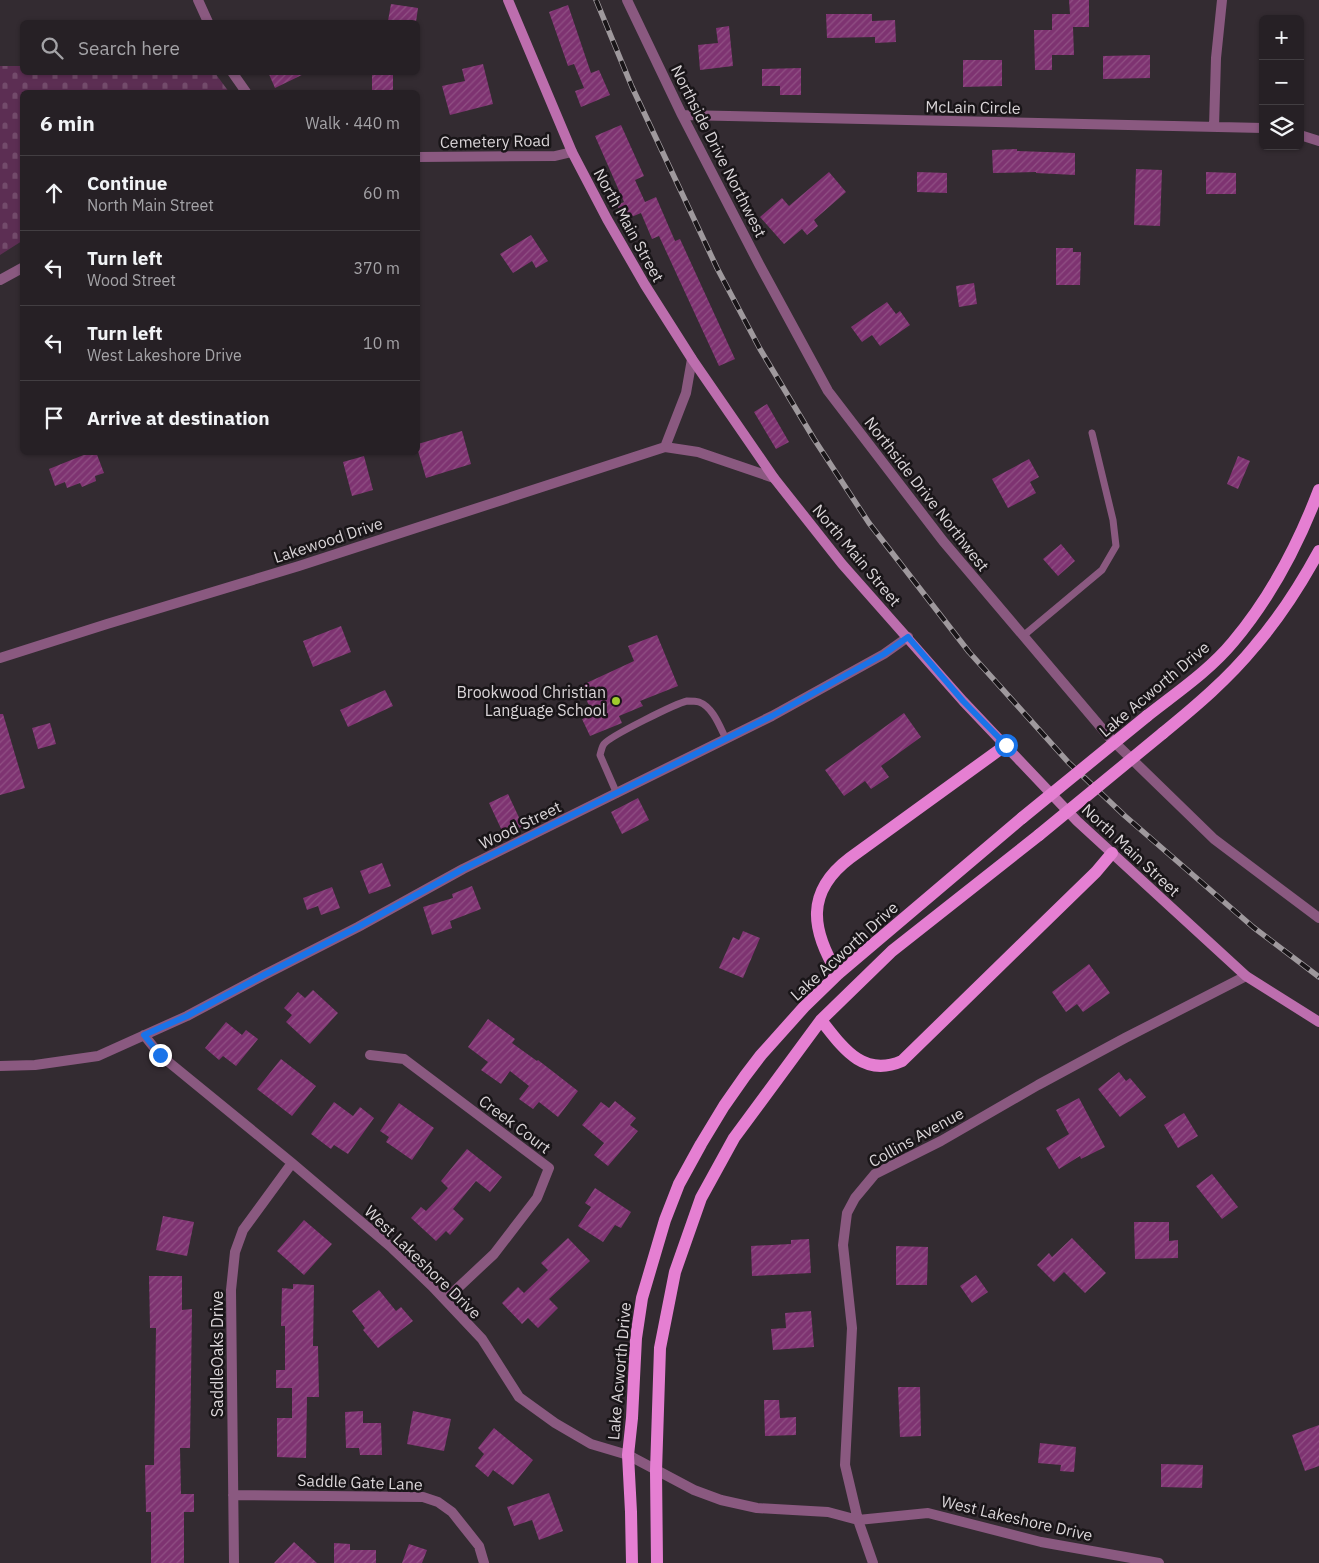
<!DOCTYPE html>
<meta charset="utf-8">
<style>
body{margin:0;font-family:"IBM Plex Sans",sans-serif;background:#2e282d;color:#f1f3f6}
.controls{position:absolute;right:15px;top:15px;display:grid;overflow:hidden;border-radius:8px;box-shadow:0 1px 4px #0004}
.controls button{width:45px;height:45px;display:grid;place-items:center;padding:0;border:0;border-bottom:1px solid #423e42;background:#262025;color:#f1f3f6;font:25px sans-serif}
.stop{position:absolute;width:15px;height:15px;margin:-11px;border:4px solid #1a73e8;border-radius:50%;background:#fff}
.stop.end{background:#1a73e8;border-color:#fff;box-shadow:0 1px 5px #0008}
.list{margin:0;padding:0;list-style:none}
h2{display:flex;justify-content:space-between;align-items:center;height:65px;margin:0;padding:0 20px;font-size:21px}
h2 small{font-size:16px;font-weight:400;color:#a4a3a7}
.list li{display:grid;grid-template-columns:32px 1fr auto;gap:15px;align-items:center;box-sizing:border-box;height:75px;padding:0 20px;border-top:1px solid #423e42}
.list b{display:block;font-size:19px;white-space:nowrap}
.list p{margin:0;font-size:16px;white-space:nowrap;color:#a4a3a7}
.list em{font-size:16px;font-style:normal;color:#a4a3a7}
.icon{flex:none;width:28px;height:28px;fill:none;stroke:currentColor;stroke-width:2;stroke-linecap:round;stroke-linejoin:round}
.map{position:relative;flex:none;width:1319px;height:1563px;overflow:hidden}
.search{position:absolute;background:#262025;box-shadow:0 1px 4px #0004;left:20px;top:20px;width:400px;height:55px;display:flex;align-items:center;gap:12px;box-sizing:border-box;padding:0 18px;border-radius:8px;color:#a4a3a7;font-size:19px}
.panel{position:absolute;background:#262025;box-shadow:0 1px 4px #0004;left:20px;top:90px;width:400px;height:365px;border-radius:8px}
.map>svg:first-child{display:block}
.cemetery{fill:url(#cemetery-stones)}
.building{fill:url(#building-hatch)}
.lines{fill:none;stroke-linecap:round;stroke-linejoin:round}
.service{stroke:#8a5980;stroke-width:7}
.minor{stroke:#8a5980;stroke-width:10}
.secondary{stroke:#bd6eae;stroke-width:10}
.primary{stroke:#e57fd2;stroke-width:12}
.rail-casing{stroke:#9f999d;stroke-width:5.5}
.rail{stroke:#191518;stroke-width:4;stroke-dasharray:11;stroke-linecap:butt}
.primary-bridge{stroke:#e57fd2;stroke-width:12}
.route{stroke:#1a73e8;stroke-width:6}
.poi-dot{fill:#9fca2d;stroke:#191518;stroke-width:2}
.labels{text-anchor:middle;stroke-width:5;stroke-linejoin:round;paint-order:stroke}
.street-label{font-size:16px;fill:#dad5d8;stroke:#191518}
.poi-label{font-size:16px;fill:#dad5d8;stroke:#191518;text-anchor:end}
</style>
<div class="map">
<svg width="1319" height="1563" viewBox="0 0 1319 1563">
<defs>
<pattern id="cemetery-stones" width="16" height="16" patternUnits="userSpaceOnUse" patternTransform="scale(1.25)"><rect width="16" height="16" fill="#5c2e53"/><path d="M2 7V4a2 2 0 0 1 4 0v3zM10 15v-3a2 2 0 0 1 4 0v3z" fill="#734b6b"/></pattern>
<pattern id="building-hatch" width="6" height="6" patternUnits="userSpaceOnUse" patternTransform="scale(1.25)"><rect width="6" height="6" fill="#7e3371"/><path d="M-1 1l2-2M0 6l6-6M5 7l2-2" fill="none" stroke="#905084"/></pattern>
</defs>
<rect width="100%" height="100%" fill="#332b31"/>
<!-- cemetery -->
<path class="cemetery" d="M 0,66 L 22,66 L 22,72 L 215,73 L 229,92 L 22,92 L 22,241 L 0,255 Z"/>
<!-- building -->
<path class="building" d="M 1069,0 L 1089,0 L 1089,27 L 1073,27 L 1074,55 L 1052,55 L 1052,70 L 1035,70 L 1034,30 L 1052,30 L 1052,14 L 1070,14 Z
M 391,4 L 418,8 L 416,22 L 388,21 Z
M 568,5 L 591,73 L 599,70 L 610,95 L 581,107 L 575,91 L 584,88 L 574,64 L 568,66 L 549,12 Z
M 826,14 L 872,14 L 872,21 L 895,20 L 896,42 L 875,43 L 875,37 L 827,38 Z
M 729,26 L 733,66 L 700,70 L 698,45 L 718,43 L 716,28 Z
M 1150,55 L 1150,78 L 1103,79 L 1103,56 Z
M 963,60 L 1002,60 L 1002,86 L 963,87 Z
M 483,64 L 493,104 L 450,115 L 442,86 L 465,81 L 462,69 Z
M 801,68 L 801,95 L 780,95 L 780,86 L 762,86 L 762,69 Z
M 268,72 L 308,72 L 275,88 Z
M 372,72 L 393,72 L 393,92 L 372,92 Z
M 621,125 L 644,176 L 635,180 L 645,202 L 656,197 L 675,241 L 680,239 L 735,359 L 719,366 L 659,236 L 652,239 L 641,213 L 624,220 L 617,205 L 624,202 L 595,136 Z
M 1017,149 L 1017,151 L 1075,153 L 1075,175 L 1036,173 L 1036,172 L 993,173 L 992,150 Z
M 1136,169 L 1162,170 L 1160,226 L 1134,225 Z
M 829,172 L 846,192 L 814,220 L 818,226 L 807,235 L 802,229 L 784,244 L 760,217 L 782,198 L 789,206 Z
M 917,172 L 947,173 L 947,193 L 917,192 Z
M 1206,172 L 1236,173 L 1236,194 L 1206,194 Z
M 531,235 L 548,261 L 536,268 L 532,261 L 513,273 L 500,254 Z
M 1056,248 L 1073,248 L 1073,252 L 1081,252 L 1080,285 L 1056,285 Z
M 974,283 L 977,304 L 959,307 L 956,286 Z
M 887,302 L 896,314 L 900,311 L 910,325 L 880,346 L 872,335 L 862,342 L 851,327 Z
M 767,404 L 789,442 L 776,449 L 754,412 Z
M 462,431 L 471,464 L 426,478 L 418,451 L 418,444 Z
M 91,452 L 96,452 L 104,473 L 95,476 L 96,481 L 82,487 L 80,483 L 67,488 L 65,482 L 55,486 L 49,469 Z
M 364,456 L 373,490 L 352,496 L 343,462 Z
M 1238,456 L 1250,461 L 1238,489 L 1227,484 Z
M 1029,459 L 1039,477 L 1030,482 L 1036,493 L 1008,508 L 992,479 Z
M 1061,544 L 1075,561 L 1058,576 L 1043,559 Z
M 341,626 L 351,652 L 313,667 L 303,641 Z
M 657,635 L 678,686 L 640,701 L 643,706 L 619,716 L 622,723 L 590,736 L 582,719 L 593,714 L 580,686 L 634,661 L 628,646 Z
M 385,690 L 393,706 L 348,727 L 340,710 Z
M 904,713 L 921,737 L 881,766 L 889,777 L 871,789 L 865,781 L 844,796 L 825,770 Z
M 0,714 L 3,714 L 25,788 L 0,795 Z
M 50,723 L 56,744 L 38,749 L 32,728 Z
M 508,794 L 523,826 L 504,835 L 489,803 Z
M 638,798 L 649,820 L 622,834 L 611,812 Z
M 382,863 L 391,886 L 369,894 L 360,871 Z
M 472,886 L 481,909 L 450,921 L 452,928 L 432,935 L 423,907 L 453,898 L 452,894 Z
M 332,887 L 340,908 L 321,915 L 318,906 L 307,910 L 303,898 Z
M 743,931 L 760,938 L 743,978 L 719,968 L 733,937 L 739,940 Z
M 1089,964 L 1110,993 L 1083,1012 L 1077,1004 L 1066,1012 L 1052,992 Z
M 313,990 L 338,1013 L 310,1044 L 286,1022 L 292,1015 L 284,1008 L 298,992 L 305,998 Z
M 488,1019 L 515,1039 L 512,1043 L 537,1061 L 538,1060 L 578,1091 L 558,1117 L 539,1102 L 533,1109 L 519,1099 L 529,1086 L 510,1071 L 501,1084 L 481,1070 L 488,1062 L 468,1047 Z
M 226,1022 L 242,1035 L 246,1030 L 258,1039 L 236,1066 L 223,1056 L 219,1060 L 205,1048 Z
M 281,1059 L 316,1086 L 292,1116 L 257,1089 Z
M 1119,1072 L 1126,1081 L 1130,1078 L 1146,1097 L 1120,1117 L 1098,1089 Z
M 1079,1098 L 1105,1147 L 1081,1159 L 1080,1156 L 1059,1169 L 1046,1148 L 1069,1134 L 1056,1110 Z
M 615,1101 L 636,1118 L 630,1125 L 638,1131 L 608,1166 L 594,1155 L 604,1143 L 582,1125 L 601,1102 L 609,1108 Z
M 334,1102 L 353,1116 L 360,1107 L 374,1118 L 348,1154 L 334,1145 L 331,1149 L 311,1134 Z
M 399,1103 L 434,1128 L 412,1160 L 386,1142 L 389,1137 L 380,1131 Z
M 1184,1113 L 1198,1136 L 1178,1148 L 1164,1125 Z
M 467,1149 L 502,1177 L 490,1192 L 476,1181 L 453,1209 L 464,1219 L 450,1235 L 446,1231 L 436,1241 L 411,1218 L 421,1207 L 426,1211 L 448,1188 L 441,1181 Z
M 1212,1174 L 1238,1207 L 1222,1219 L 1196,1186 Z
M 595,1188 L 631,1212 L 621,1228 L 615,1225 L 603,1242 L 578,1226 L 591,1207 L 585,1203 Z
M 163,1216 L 194,1222 L 187,1256 L 156,1250 Z
M 304,1220 L 332,1244 L 304,1275 L 277,1251 Z
M 1134,1222 L 1169,1222 L 1169,1241 L 1178,1240 L 1178,1258 L 1135,1259 Z
M 568,1238 L 590,1261 L 549,1299 L 558,1308 L 538,1328 L 528,1318 L 522,1324 L 502,1303 L 518,1287 L 524,1293 L 548,1270 L 541,1263 Z
M 1072,1238 L 1106,1273 L 1085,1293 L 1064,1272 L 1054,1282 L 1037,1265 L 1049,1253 L 1052,1257 Z
M 809,1239 L 811,1273 L 752,1276 L 751,1246 L 791,1244 L 791,1240 Z
M 896,1246 L 928,1247 L 927,1285 L 896,1285 Z
M 976,1275 L 988,1292 L 972,1303 L 960,1286 Z
M 149,1276 L 182,1276 L 182,1310 L 192,1309 L 190,1448 L 180,1448 L 181,1494 L 194,1494 L 194,1512 L 184,1512 L 184,1563 L 151,1563 L 151,1512 L 146,1512 L 145,1465 L 154,1465 L 156,1328 L 150,1328 Z
M 293,1284 L 314,1285 L 313,1346 L 318,1346 L 319,1397 L 307,1397 L 306,1458 L 277,1457 L 277,1418 L 292,1418 L 292,1388 L 276,1388 L 276,1370 L 285,1370 L 285,1326 L 281,1326 L 282,1288 L 293,1289 Z
M 379,1290 L 396,1311 L 401,1307 L 413,1321 L 378,1348 L 363,1330 L 365,1328 L 352,1311 Z
M 811,1311 L 814,1347 L 773,1350 L 771,1329 L 786,1328 L 785,1313 Z
M 898,1387 L 920,1387 L 921,1436 L 900,1437 Z
M 764,1400 L 779,1400 L 780,1418 L 796,1417 L 796,1435 L 765,1436 Z
M 363,1411 L 363,1423 L 381,1423 L 382,1455 L 360,1455 L 359,1448 L 346,1448 L 345,1412 Z
M 413,1411 L 451,1419 L 444,1451 L 407,1444 Z
M 1319,1425 L 1319,1466 L 1305,1471 L 1292,1435 Z
M 494,1428 L 533,1460 L 513,1485 L 493,1470 L 488,1477 L 475,1466 L 484,1454 L 478,1448 Z
M 1040,1443 L 1076,1447 L 1074,1472 L 1060,1471 L 1061,1465 L 1038,1463 Z
M 1161,1464 L 1203,1465 L 1202,1488 L 1161,1487 Z
M 549,1493 L 563,1531 L 539,1540 L 532,1520 L 514,1526 L 507,1507 Z
M 294,1542 L 317,1563 L 274,1563 Z
M 334,1543 L 350,1544 L 350,1550 L 376,1550 L 376,1563 L 334,1563 Z
M 409,1544 L 427,1550 L 422,1563 L 402,1563 Z"/>
<g class="lines">
<!-- service -->
<path class="service" d="M 1023,636 L 1102,570 L 1116,546 L 1113,520 L 1092,433
M 617,794 L 600,755 C 601,752 602,746 604,744 C 610,736 677,703 687,701 C 690,701 696,701 699,702 C 713,707 720,727 726,739"/>
<!-- minor -->
<path class="minor" d="M 198,0 L 208,22
M 627,0 L 682,115 L 759,264 L 828,391 L 943,541 L 1110,738 L 1214,839 L 1319,918
M 232,72 L 246,92
M 682,115 L 1263,128
M 1214,127 L 1216,58 L 1222,0
M 1300,135 L 1319,141
M 418,157 L 555,156 L 572,152
M 0,280 L 22,268
M 665,447 L 686,393 L 692,359
M 0,658 L 107,624 L 299,566 L 665,447 L 698,452 L 774,478
M 144,1035 L 160,1055 L 292,1163 L 392,1248 L 432,1286 L 482,1339 L 519,1397 L 555,1423 L 591,1444 L 628,1455 L 694,1490 L 721,1500 L 757,1508 L 828,1512 L 858,1520 L 928,1513 L 1041,1542 L 1159,1563
M 370,1055 L 404,1059 L 549,1168 L 537,1198 L 494,1254 L 446,1299
M 0,1066 L 35,1065 L 98,1056 L 187,1016 L 264,975 L 358,927 L 463,869 L 772,716 L 884,654 L 908,637
M 233,1495 L 423,1497 L 438,1502 L 452,1512 L 479,1546 L 484,1563
M 234,1563 L 231,1290 L 235,1252 L 243,1230 L 292,1163
M 873,1563 L 858,1520 L 845,1465 L 852,1328 L 843,1245 L 847,1213 L 855,1198 L 875,1174 L 941,1141 L 1038,1085 L 1125,1038 L 1246,976"/>
<!-- secondary -->
<path class="secondary" d="M 508,0 L 572,152 L 607,219 L 645,285 L 692,359 L 774,478 L 842,564 L 963,701 L 1077,821 L 1246,976 L 1319,1022"/>
<!-- primary -->
<path class="primary" d="M 1147,716 C 1176,693 1209,671 1233,642 C 1271,597 1298,545 1319,490
M 1163,733 C 1196,706 1228,679 1255,646 C 1280,617 1301,584 1319,551
M 838,974 C 811,930 805,892 850,858 L 1006,745
M 821,1020 C 843,1048 863,1078 902,1061 L 1096,872 L 1112,853
M 632,1563 L 631,1512 L 628,1455 L 632,1418 L 636,1338 L 642,1298 L 665,1220 L 679,1184 L 701,1144 L 724,1106 L 745,1076 L 761,1055 L 804,1007 L 838,974 L 1022,818
M 657,1563 L 656,1471 L 660,1348 L 675,1272 L 701,1198 L 734,1138 L 821,1020 L 892,951 L 1039,835"/>
<!-- rail casing -->
<g class="rail-casing">
<path id="rail" d="M 596,0 L 632,87 L 717,268 L 760,349 L 814,439 L 869,523 L 969,652 L 1069,763 L 1125,816 L 1253,927 L 1319,977"/>
</g>
<!-- rail -->
<use href="#rail" class="rail"/>
<!-- primary-bridge -->
<path class="primary-bridge" d="M 1022,818 L 1147,716
M 1039,835 L 1163,733"/>
</g>
<g class="lines">
<!-- route -->
<path class="route" d="M 160,1055 L 144,1035 L 187,1016 L 264,975 L 358,927 L 463,869 L 772,716 L 884,654 L 908,637 L 963,701 L 1006,745"/>
</g>
<!-- markers -->
<circle class="poi-dot" cx="616" cy="701" r="5"/>
<g class="labels">
<!-- street labels -->
<g class="street-label">
<text transform="translate(973 107) rotate(1)" y="6">McLain Circle</text>
<text transform="translate(495 141) rotate(-1)" y="6">Cemetery Road</text>
<text transform="translate(719 151) rotate(63)" y="6">Northside Drive Northwest</text>
<text transform="translate(629 225) rotate(61)" y="6">North Main Street</text>
<text transform="translate(927 494) rotate(52)" y="6">Northside Drive Northwest</text>
<text transform="translate(328 540) rotate(-18)" y="6">Lakewood Drive</text>
<text transform="translate(857 555) rotate(50)" y="6">North Main Street</text>
<text transform="translate(1154 689) rotate(-40)" y="6">Lake Acworth Drive</text>
<text transform="translate(520 825) rotate(-26)" y="6">Wood Street</text>
<text transform="translate(1131 850) rotate(43)" y="6">North Main Street</text>
<text transform="translate(844 951) rotate(-42)" y="6">Lake Acworth Drive</text>
<text transform="translate(515 1124) rotate(37)" y="6">Creek Court</text>
<text transform="translate(916 1137) rotate(-29)" y="6">Collins Avenue</text>
<text transform="translate(423 1262) rotate(44)" y="6">West Lakeshore Drive</text>
<text transform="translate(217 1354) rotate(-90)" y="6">SaddleOaks Drive</text>
<text transform="translate(619 1371) rotate(-85)" y="6">Lake Acworth Drive</text>
<text transform="translate(360 1482) rotate(2)" y="6">Saddle Gate Lane</text>
<text transform="translate(1017 1518) rotate(13)" y="6">West Lakeshore Drive</text>
</g>
<!-- poi labels -->
<g class="poi-label">
<text x="606" y="698">Brookwood Christian<tspan x="606" dy="18">Language School</tspan></text>
</g>
</g>
</svg>
<div class="controls">
<button>+</button>
<button>−</button>
<button><svg class="icon" aria-label="layers" viewBox="0 0 24 24"><path d="M12 4l9 5-9 5-9-5zM3 14l9 5 9-5"/></svg></button>
</div>
<div class="stop" style="left:1006px;top:745px"></div>
<div class="stop end" style="left:160px;top:1055px"></div>
<div class="search"><svg class="icon" aria-label="search" viewBox="0 0 24 24"><circle cx="10" cy="10" r="6"/><path d="M15 15l6 6"/></svg>Search here</div>
<section class="panel">
<h2>6 min<small>Walk · 440 m</small></h2>
<ul class="list">
<li><svg class="icon" aria-label="ahead" viewBox="0 0 24 24"><path d="M12 20V5M6 11l6-6 6 6"/></svg><div><b>Continue</b><p>North Main Street</p></div><em>60 m</em></li>
<li><svg class="icon" aria-label="left" viewBox="0 0 24 24"><path d="M17 20v-9H6M10 6l-5 5 5 5"/></svg><div><b>Turn left</b><p>Wood Street</p></div><em>370 m</em></li>
<li><svg class="icon" aria-label="left" viewBox="0 0 24 24"><path d="M17 20v-9H6M10 6l-5 5 5 5"/></svg><div><b>Turn left</b><p>West Lakeshore Drive</p></div><em>10 m</em></li>
<li><svg class="icon" aria-label="arrive" viewBox="0 0 24 24"><path d="M6 21V4h12l-3 4 3 4H6"/></svg><div><b>Arrive at destination</b></div></li>
</ul>
</section>
</div>
